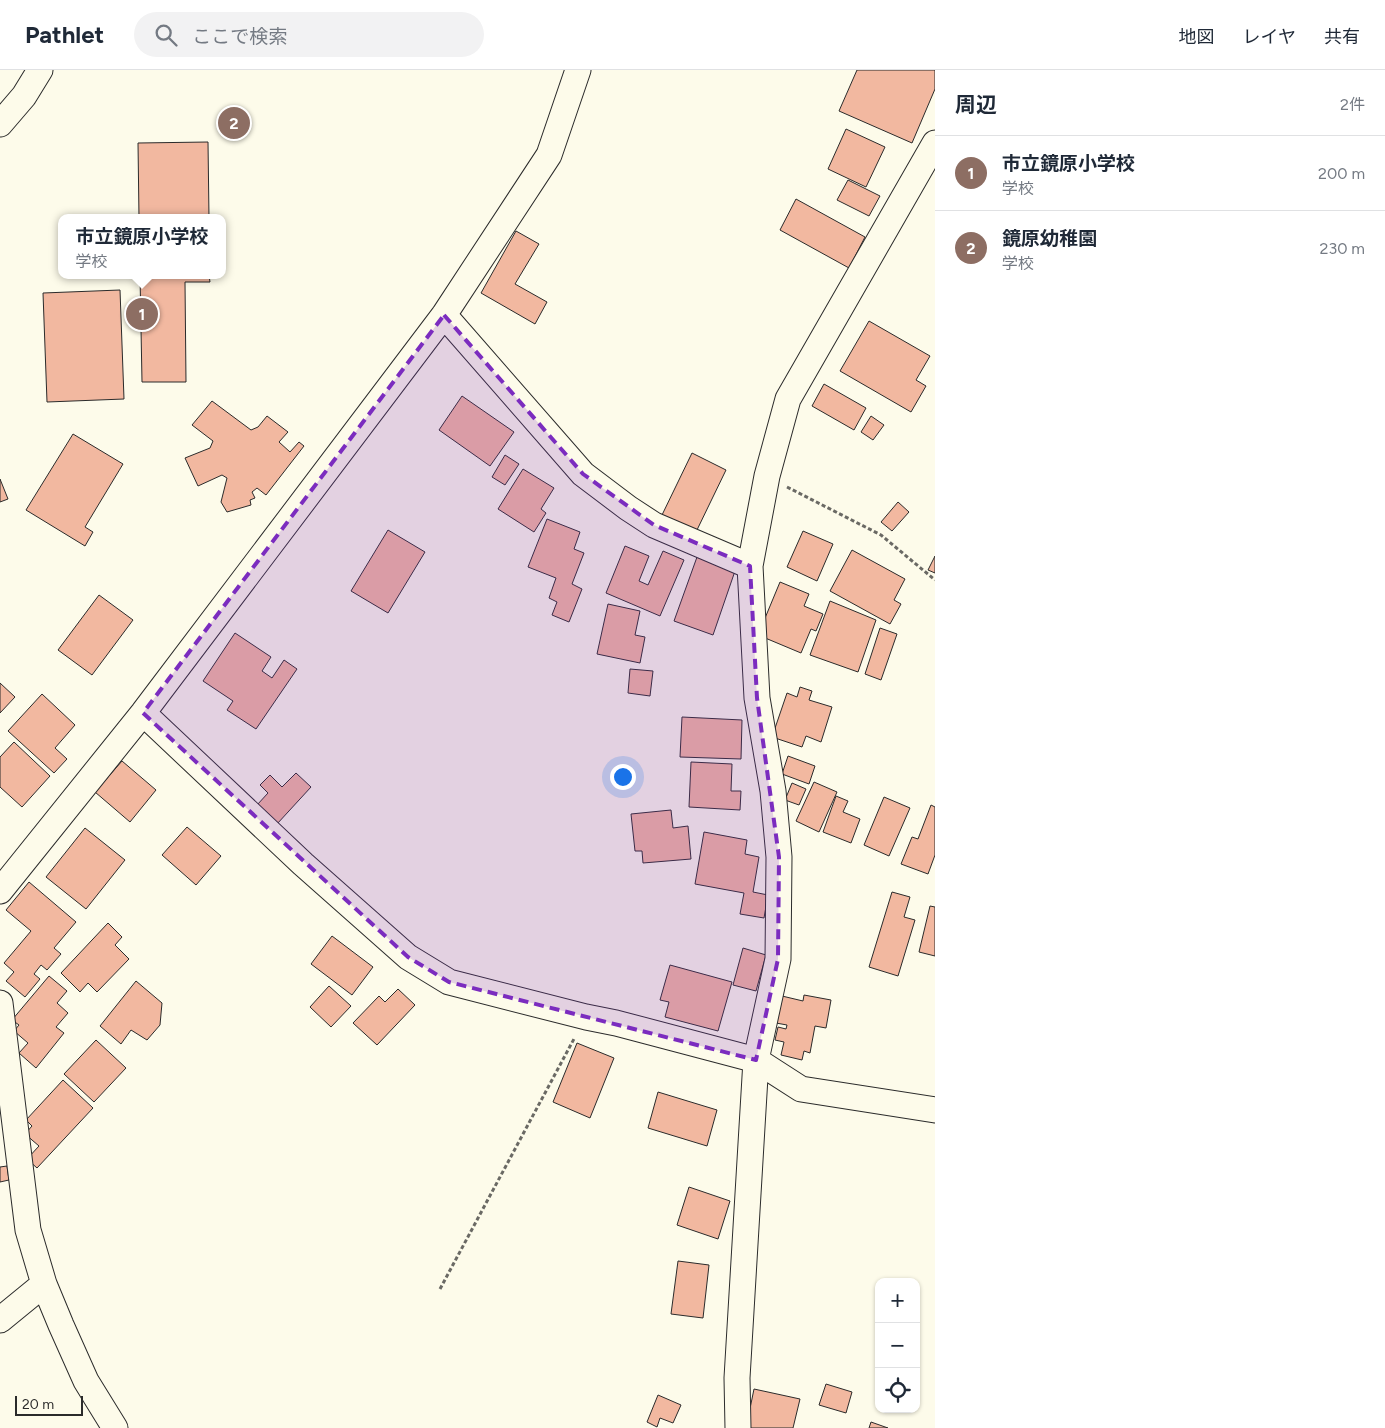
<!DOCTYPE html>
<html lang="ja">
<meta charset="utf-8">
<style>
body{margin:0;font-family:Figtree,"Noto Sans JP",sans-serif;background:#f2f2f3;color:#1f2937}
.controls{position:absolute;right:15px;bottom:15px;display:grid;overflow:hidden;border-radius:10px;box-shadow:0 1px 4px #0004}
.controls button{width:45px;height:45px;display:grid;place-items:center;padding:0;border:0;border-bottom:1px solid #e0e1e3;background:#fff;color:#1f2937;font:25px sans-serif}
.scale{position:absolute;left:15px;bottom:12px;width:68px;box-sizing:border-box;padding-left:5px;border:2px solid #2b2b2b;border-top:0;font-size:14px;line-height:18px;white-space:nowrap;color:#2b2b2b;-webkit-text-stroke:4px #fdfbea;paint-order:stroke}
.you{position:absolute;left:622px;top:706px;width:18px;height:18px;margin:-12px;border:4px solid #fff;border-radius:50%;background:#1a73e8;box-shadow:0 0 0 8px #1a73e833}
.badge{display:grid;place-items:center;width:32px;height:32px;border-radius:50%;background:#b45309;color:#fff;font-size:16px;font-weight:700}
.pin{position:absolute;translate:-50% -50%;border:2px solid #fff;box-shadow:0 1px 5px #0006}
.popup{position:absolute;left:58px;top:144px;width:168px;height:65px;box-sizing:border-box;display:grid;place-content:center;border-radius:10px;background:#fff;filter:drop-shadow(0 1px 4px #0005);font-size:16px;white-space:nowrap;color:#747a83}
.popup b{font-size:19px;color:#1f2937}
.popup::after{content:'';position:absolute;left:50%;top:100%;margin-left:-10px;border:10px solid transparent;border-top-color:#fff}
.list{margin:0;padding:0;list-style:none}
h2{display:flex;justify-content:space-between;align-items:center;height:65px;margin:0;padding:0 20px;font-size:21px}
h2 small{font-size:16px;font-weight:400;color:#747a83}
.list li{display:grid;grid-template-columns:32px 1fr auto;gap:15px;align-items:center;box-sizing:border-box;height:75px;padding:0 20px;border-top:1px solid #e0e1e3}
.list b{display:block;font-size:19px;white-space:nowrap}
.list p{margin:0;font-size:16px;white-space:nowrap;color:#747a83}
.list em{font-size:16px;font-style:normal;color:#747a83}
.icon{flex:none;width:28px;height:28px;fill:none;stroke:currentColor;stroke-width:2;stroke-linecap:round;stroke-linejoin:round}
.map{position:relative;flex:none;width:935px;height:1358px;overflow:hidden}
header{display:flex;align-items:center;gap:30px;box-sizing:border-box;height:70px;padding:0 25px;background:#fff;border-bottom:1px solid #e0e1e3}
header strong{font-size:24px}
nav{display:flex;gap:28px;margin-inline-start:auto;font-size:18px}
.search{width:350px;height:45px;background:#f2f2f3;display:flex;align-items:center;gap:12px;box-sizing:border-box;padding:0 18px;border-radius:28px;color:#747a83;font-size:19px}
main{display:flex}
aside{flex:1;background:#fff}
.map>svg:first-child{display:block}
.building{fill:#f2b8a0;stroke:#2b2b2b}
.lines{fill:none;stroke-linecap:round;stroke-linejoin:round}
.minor-casing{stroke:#2b2b2b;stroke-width:27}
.path{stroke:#6a6964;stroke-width:3;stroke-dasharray:4 2.5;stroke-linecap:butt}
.minor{stroke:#fdfbea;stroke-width:25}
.marked{fill:#7b2cbf;fill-opacity:0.2;stroke:#7b2cbf;stroke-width:4;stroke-dasharray:10 6;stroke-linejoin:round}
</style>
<header>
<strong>Pathlet</strong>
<div class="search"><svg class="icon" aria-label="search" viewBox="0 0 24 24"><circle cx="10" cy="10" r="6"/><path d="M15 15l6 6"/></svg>ここで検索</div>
<nav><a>地図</a><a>レイヤ</a><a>共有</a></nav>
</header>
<main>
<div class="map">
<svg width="935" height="1358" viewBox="0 0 935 1358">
<rect width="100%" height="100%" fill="#fdfbea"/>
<!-- building -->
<path class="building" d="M 857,0 L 935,0 L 935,19 L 912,73 L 839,41 Z
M 846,59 L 885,77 L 866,117 L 828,99 Z
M 208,72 L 209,148 L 139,148 L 138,73 Z
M 848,110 L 880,126 L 869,146 L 837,130 Z
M 796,129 L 865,167 L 849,198 L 780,160 Z
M 516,161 L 539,174 L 515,214 L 547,232 L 535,254 L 481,223 Z
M 140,205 L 209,205 L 210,212 L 185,212 L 186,312 L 142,312 Z
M 120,220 L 124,329 L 47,332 L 43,223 Z
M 869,251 L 930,286 L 916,310 L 926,316 L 911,342 L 840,301 Z
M 824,314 L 866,338 L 854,360 L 812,336 Z
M 462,326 L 514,362 L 490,396 L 439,360 Z
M 212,331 L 251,360 L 258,357 L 267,346 L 288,362 L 279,372 L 290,382 L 299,372 L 304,376 L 266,425 L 257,418 L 252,422 L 255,428 L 250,430 L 251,435 L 227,442 L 221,432 L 227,408 L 222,405 L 198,416 L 185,388 L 210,378 L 213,371 L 192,355 Z
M 871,346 L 884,355 L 873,370 L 861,362 Z
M 73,364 L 123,394 L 85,457 L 93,462 L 85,476 L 26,440 Z
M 692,383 L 726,400 L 696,462 L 662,445 Z
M 505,385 L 519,394 L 505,415 L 492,407 Z
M 523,399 L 554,418 L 541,439 L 546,443 L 534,462 L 498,439 Z
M 0,409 L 8,429 L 0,432 Z
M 898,432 L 909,442 L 892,461 L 881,452 Z
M 547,449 L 580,462 L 574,479 L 584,483 L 572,514 L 582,519 L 569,552 L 552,545 L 557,532 L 549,528 L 556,508 L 528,497 Z
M 388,460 L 425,482 L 388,543 L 351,521 Z
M 803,461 L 833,474 L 817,511 L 787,497 Z
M 625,476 L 649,486 L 639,511 L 648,515 L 663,481 L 684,490 L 660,546 L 606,523 Z
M 852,480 L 905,509 L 894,530 L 901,534 L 890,554 L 830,521 Z
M 935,486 L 935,503 L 928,500 Z
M 697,487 L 735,501 L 713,565 L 674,551 Z
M 780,512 L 809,524 L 804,536 L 823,544 L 816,561 L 811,559 L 801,583 L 758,565 Z
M 99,525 L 133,550 L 92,605 L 58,580 Z
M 830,531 L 876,550 L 858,602 L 810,585 Z
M 608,534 L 640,541 L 635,565 L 645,567 L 640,593 L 597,584 Z
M 880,558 L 897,564 L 881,610 L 865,604 Z
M 235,563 L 271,587 L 262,601 L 272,608 L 284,590 L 297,599 L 256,659 L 227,640 L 233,631 L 203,611 Z
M 630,599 L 653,601 L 650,626 L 628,623 Z
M 0,613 L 15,627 L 0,643 Z
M 800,617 L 812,621 L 809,630 L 832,637 L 821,672 L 806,666 L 802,677 L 772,667 L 787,623 L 797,627 Z
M 42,624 L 75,655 L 55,678 L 67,689 L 54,703 L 8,661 Z
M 682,647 L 742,650 L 741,689 L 680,687 Z
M 14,672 L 50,706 L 22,737 L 0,717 L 0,687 Z
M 788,686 L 815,696 L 809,714 L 782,704 Z
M 122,691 L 156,720 L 130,752 L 95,722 Z
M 691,692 L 732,694 L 731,721 L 741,721 L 740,740 L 689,737 Z
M 296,703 L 311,717 L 277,754 L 257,735 L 268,723 L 260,715 L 270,705 L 282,717 Z
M 814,712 L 837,722 L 819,762 L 796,751 Z
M 792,713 L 806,719 L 799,735 L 785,730 Z
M 836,726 L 848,731 L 843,742 L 860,749 L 851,773 L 823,762 Z
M 884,727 L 910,738 L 889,786 L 864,775 Z
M 931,735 L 935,737 L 935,785 L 928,804 L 901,794 L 912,767 L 918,769 Z
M 671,740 L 673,758 L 688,756 L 691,789 L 643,793 L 642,781 L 635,781 L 631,744 Z
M 187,757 L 221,786 L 196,815 L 162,785 Z
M 85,758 L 125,790 L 86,839 L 46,807 Z
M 704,762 L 747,770 L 745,784 L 759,787 L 753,822 L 768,825 L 764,848 L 740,844 L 744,823 L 695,814 Z
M 29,812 L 76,852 L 54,878 L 61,884 L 47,900 L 41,895 L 34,904 L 40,909 L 25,927 L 6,911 L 14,902 L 4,893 L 31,861 L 6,840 Z
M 892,822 L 910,827 L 904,847 L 915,850 L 898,906 L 869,897 Z
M 930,836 L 935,837 L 935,886 L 919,882 Z
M 108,853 L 122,867 L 115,875 L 129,889 L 97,922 L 88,913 L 80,922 L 61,903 Z
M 332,866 L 373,897 L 352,925 L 311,894 Z
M 743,878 L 766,885 L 756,921 L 733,915 Z
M 670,895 L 732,912 L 718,961 L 665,947 L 669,932 L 660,930 Z
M 49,906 L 67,921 L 57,933 L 68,943 L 56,957 L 64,963 L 36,998 L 19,983 L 28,973 L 14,961 L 19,955 L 12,950 Z
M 136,911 L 162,933 L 160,955 L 147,970 L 131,960 L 121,974 L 100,956 Z
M 329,916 L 351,936 L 331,957 L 310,937 Z
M 398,919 L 415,935 L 377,975 L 353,953 L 379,926 L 385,932 Z
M 804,925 L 831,930 L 826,958 L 815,956 L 810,983 L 804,981 L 802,990 L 781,985 L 784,972 L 775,970 L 778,957 L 786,959 L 787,955 L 776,953 L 782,926 L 803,931 Z
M 96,970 L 126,998 L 94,1032 L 64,1004 Z
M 577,973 L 614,988 L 590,1048 L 553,1032 Z
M 63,1010 L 93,1038 L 37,1098 L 27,1089 L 39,1076 L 25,1064 L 32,1056 L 26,1050 Z
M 658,1022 L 717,1040 L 707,1076 L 648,1058 Z
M 7,1096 L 9,1110 L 0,1112 L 0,1097 Z
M 689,1117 L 730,1131 L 718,1169 L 677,1155 Z
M 678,1191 L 709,1195 L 703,1248 L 671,1244 Z
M 826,1314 L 852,1322 L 846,1343 L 819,1335 Z
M 754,1319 L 800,1329 L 793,1358 L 746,1358 Z
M 658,1325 L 681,1335 L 673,1353 L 660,1348 L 657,1357 L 647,1352 Z
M 871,1352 L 888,1358 L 869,1358 Z"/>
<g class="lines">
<!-- minor casing -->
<g class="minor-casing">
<path id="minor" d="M 0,54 L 24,26 L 40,0
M 444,245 L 583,404 L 628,438 L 654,455 L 750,496
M 143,643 L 303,794 L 408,887 L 449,912 L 586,947 L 616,953 L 756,990 L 801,1019 L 935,1040
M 0,821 L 143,643 L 444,245 L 549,85 L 578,0
M 0,933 L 28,1160 L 44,1214 L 61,1255 L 86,1311 L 115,1358
M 0,1250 L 44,1214
M 738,1358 L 737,1308 L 756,990 L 778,889 L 779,787 L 773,721 L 757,628 L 750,496 L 767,406 L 788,329 L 935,73"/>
</g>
<!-- path -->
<path class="path" d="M 787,417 L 881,465 L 935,510
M 440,1219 L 575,967"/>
<!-- minor -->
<use href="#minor" class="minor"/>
</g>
<!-- marked area -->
<path class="marked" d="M 444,245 L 583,404 L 654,455 L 750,496 L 757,628 L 779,787 L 778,889 L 756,990 L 449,912 L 408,887 L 143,643 Z"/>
</svg>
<div class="controls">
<button>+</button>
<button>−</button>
<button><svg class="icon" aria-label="locate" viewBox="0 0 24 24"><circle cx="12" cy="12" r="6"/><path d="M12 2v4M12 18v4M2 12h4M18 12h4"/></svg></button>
</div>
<div class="scale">20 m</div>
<div class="you"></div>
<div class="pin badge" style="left:142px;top:244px;background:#8d6e63">1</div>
<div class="popup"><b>市立鏡原小学校</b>学校</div>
<div class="pin badge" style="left:234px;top:53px;background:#8d6e63">2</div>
</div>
<aside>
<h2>周辺<small>2件</small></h2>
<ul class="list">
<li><span class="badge" style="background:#8d6e63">1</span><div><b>市立鏡原小学校</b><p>学校</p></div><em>200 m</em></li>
<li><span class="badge" style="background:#8d6e63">2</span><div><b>鏡原幼稚園</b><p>学校</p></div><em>230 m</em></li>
</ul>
</aside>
</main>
